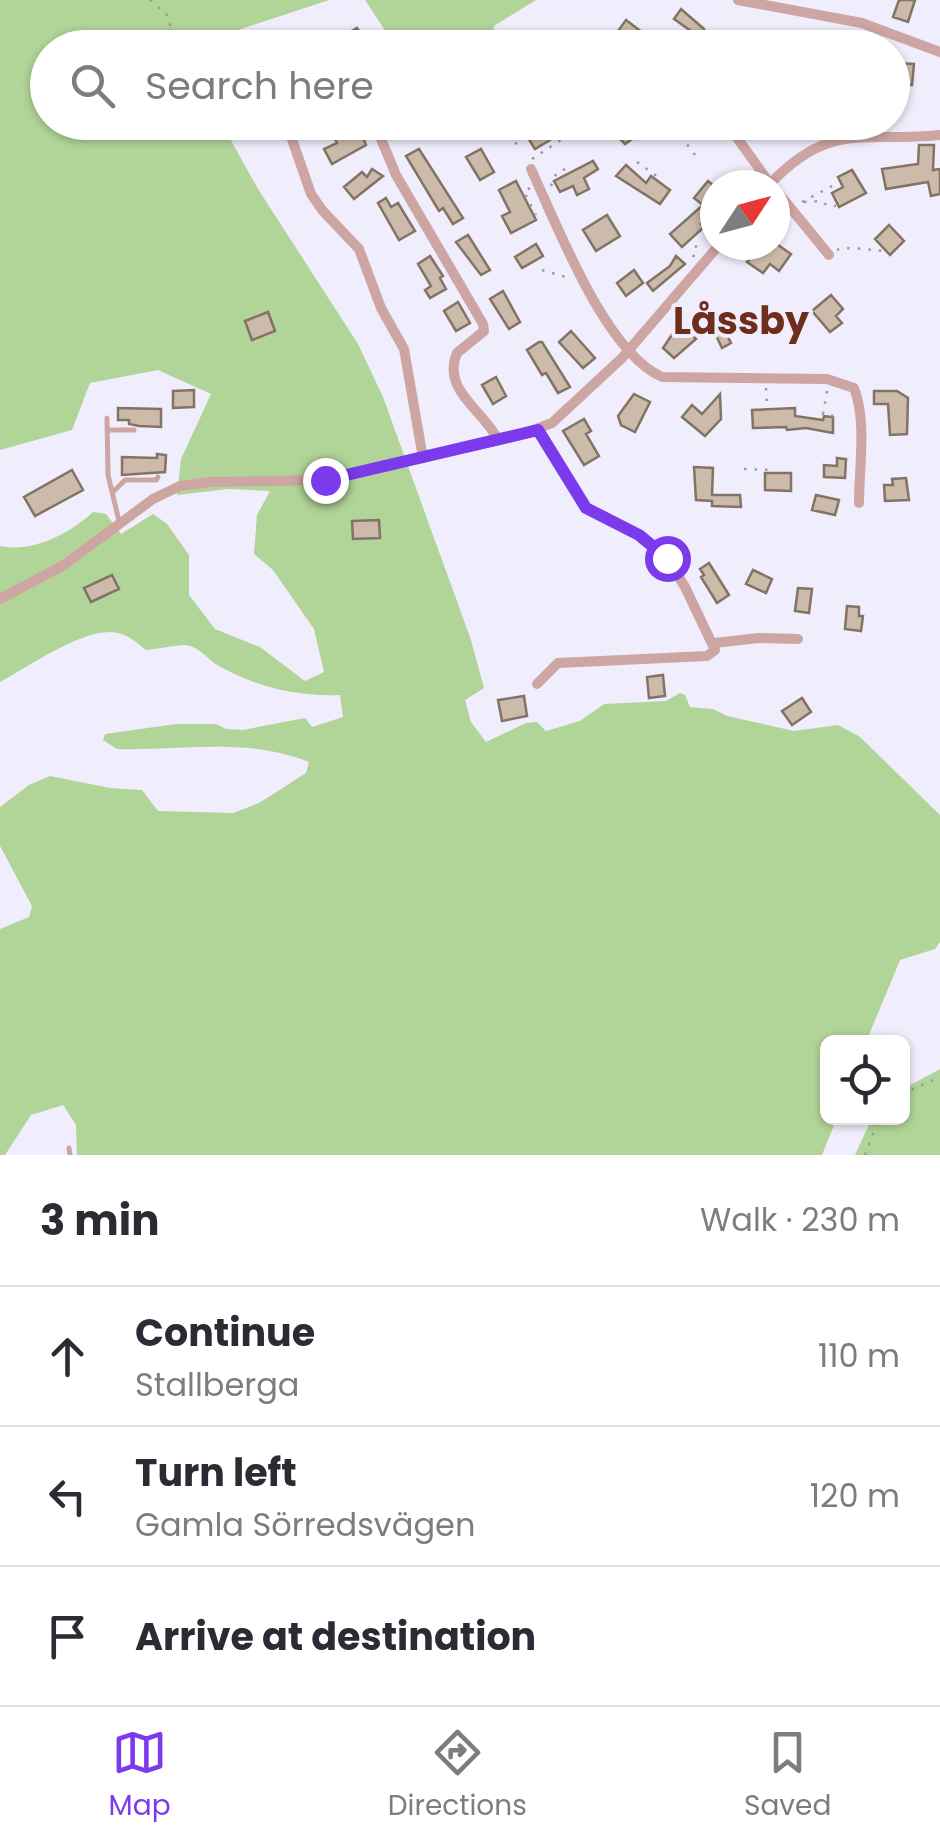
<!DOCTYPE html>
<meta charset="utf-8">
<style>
body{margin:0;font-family:Poppins,sans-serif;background:#f7f7f7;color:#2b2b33}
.controls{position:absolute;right:30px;bottom:30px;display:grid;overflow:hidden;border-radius:15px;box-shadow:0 2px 8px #0004}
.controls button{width:90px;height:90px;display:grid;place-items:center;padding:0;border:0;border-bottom:2px solid #e1e1e2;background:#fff;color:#2b2b33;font:50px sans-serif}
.compass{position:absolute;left:700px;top:170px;width:90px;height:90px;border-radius:50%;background:#fff;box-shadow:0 2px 8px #0004;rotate:54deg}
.stop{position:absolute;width:30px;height:30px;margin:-22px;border:8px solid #7c3aed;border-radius:50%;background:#fff}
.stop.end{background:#7c3aed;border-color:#fff;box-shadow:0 2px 10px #0008}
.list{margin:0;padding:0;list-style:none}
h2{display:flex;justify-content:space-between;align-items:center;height:130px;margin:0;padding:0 40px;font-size:42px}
h2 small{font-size:32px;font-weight:400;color:#7c7c81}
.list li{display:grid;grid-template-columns:65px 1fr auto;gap:30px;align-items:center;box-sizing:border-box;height:140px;padding:0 40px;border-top:2px solid #e1e1e2}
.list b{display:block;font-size:38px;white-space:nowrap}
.list p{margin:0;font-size:32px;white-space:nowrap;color:#7c7c81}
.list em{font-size:32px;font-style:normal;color:#7c7c81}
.icon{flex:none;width:55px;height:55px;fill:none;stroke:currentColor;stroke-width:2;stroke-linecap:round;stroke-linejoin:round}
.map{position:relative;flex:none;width:940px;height:1155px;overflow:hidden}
.search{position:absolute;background:#fff;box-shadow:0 2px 8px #0004;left:30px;right:30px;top:30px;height:110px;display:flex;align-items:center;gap:25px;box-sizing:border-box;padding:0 35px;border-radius:55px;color:#7c7c81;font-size:38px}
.sheet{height:550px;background:#fff}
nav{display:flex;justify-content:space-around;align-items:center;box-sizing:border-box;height:140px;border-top:2px solid #e1e1e2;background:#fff;font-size:28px;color:#7c7c81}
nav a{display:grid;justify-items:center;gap:5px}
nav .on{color:#7c3aed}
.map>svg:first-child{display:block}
.green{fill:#b1d498}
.building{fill:#cba;stroke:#837364;stroke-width:2.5}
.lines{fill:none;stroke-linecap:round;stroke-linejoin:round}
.path{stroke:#9a99a4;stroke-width:2.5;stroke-dasharray:2.5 8;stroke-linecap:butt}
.lane{stroke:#cda5a3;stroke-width:5}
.street{stroke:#cda5a3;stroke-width:10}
.route{stroke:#7c3aed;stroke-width:12}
.labels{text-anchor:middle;stroke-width:8;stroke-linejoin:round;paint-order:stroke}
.district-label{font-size:38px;font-weight:bold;fill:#702d1b;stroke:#f0eefc}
</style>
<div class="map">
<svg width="940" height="1155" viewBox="0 0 940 1155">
<rect width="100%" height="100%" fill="#f0eefc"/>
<!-- green -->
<path class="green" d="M 0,0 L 329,0 L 214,38 L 204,47 L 48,48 L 48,122 L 220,122 L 223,126 L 258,189 L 358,344 L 383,397 L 471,640 L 484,688 L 465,700 L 471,722 L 486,742 L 526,723 L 537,722 L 546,731 L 580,721 L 604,704 L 666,701 L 680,693 L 685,695 L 690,707 L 713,709 L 727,716 L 794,731 L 838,725 L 860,737 L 940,815 L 940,942 L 935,949 L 900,960 L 866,1042 L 828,1042 L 828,1118 L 837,1118 L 822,1155 L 77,1155 L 76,1125 L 63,1105 L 31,1115 L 5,1155 L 0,1155 L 0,929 L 29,917 L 32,906 L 0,846 L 0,807 L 29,785 L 50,776 L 110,788 L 142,790 L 158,811 L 233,813 L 259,803 L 306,773 L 309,762 C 249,737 180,751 117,749 L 103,740 L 105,734 L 176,724 L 216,724 L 226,729 L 243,730 L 305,718 L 312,727 L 343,717 L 340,695 C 298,697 256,687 219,666 C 208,660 199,646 185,645 C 175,645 158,649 146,650 C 137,643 130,636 118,633 C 87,625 28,667 0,682 L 0,546 C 33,553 69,534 93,512 L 106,514 L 121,534 L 153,514 L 167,524 L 189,555 L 189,595 L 215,629 L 260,647 L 305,681 L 324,672 L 314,629 L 273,570 L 254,554 L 257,515 L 270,491 L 228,489 L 177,495 L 181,459 L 211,394 L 158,370 L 90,383 L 72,430 L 0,450 Z
M 365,0 L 536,0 L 494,26 L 490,48 L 396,47 Z
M 940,1069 L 940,1155 L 855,1155 L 872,1118 L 902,1118 L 903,1089 Z"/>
<!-- building -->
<path class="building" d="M 899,0 L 915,0 L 908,22 L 893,17 Z
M 681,9 L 704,29 L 698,36 L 674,19 Z
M 626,20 L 651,39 L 644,48 L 629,48 L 620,41 L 608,45 Z
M 357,28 L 370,48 L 344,48 L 338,39 Z
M 895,63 L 914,64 L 912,85 L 894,84 Z
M 326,122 L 346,122 L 353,137 L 361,133 L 366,145 L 332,164 L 324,149 L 337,143 Z
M 544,122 L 566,122 L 548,136 L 550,140 L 535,149 L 528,138 L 547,127 Z
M 614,122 L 627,122 L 639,134 L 625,144 L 609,128 Z
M 919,145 L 934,145 L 933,170 L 940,169 L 940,194 L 931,196 L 928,182 L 886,189 L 882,169 L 918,164 Z
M 419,149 L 463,218 L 453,224 L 443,208 L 439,211 L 406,156 Z
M 481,149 L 494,172 L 480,180 L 466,157 Z
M 593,161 L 598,169 L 584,178 L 589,189 L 577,195 L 573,186 L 560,192 L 554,181 Z
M 626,165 L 646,183 L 651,176 L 670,190 L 660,204 L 616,176 Z
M 372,169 L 383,176 L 354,199 L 344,187 L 362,172 L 367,177 Z
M 852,170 L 866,193 L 839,207 L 832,193 L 843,187 L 838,177 Z
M 516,181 L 536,220 L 511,233 L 502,216 L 510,212 L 499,190 Z
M 708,181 L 715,187 L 715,207 L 701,224 L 704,227 L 682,247 L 670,234 L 703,205 L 694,198 Z
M 386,198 L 391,207 L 398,203 L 415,231 L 399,240 L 378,203 Z
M 607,215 L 620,236 L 596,251 L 583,230 Z
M 889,225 L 904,241 L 890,255 L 875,239 Z
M 468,235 L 490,270 L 481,275 L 456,242 Z
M 536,244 L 543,256 L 522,268 L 515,257 Z
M 763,245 L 778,245 L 791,254 L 779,271 L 770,264 L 763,273 L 747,262 Z
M 430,256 L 443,276 L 440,278 L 446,289 L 430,298 L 425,290 L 431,286 L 418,264 Z
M 676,256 L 685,264 L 653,291 L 647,283 L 670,266 Z
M 634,270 L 643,283 L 626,296 L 617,283 Z
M 503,291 L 520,322 L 509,329 L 490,299 Z
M 831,295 L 843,309 L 836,316 L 842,323 L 830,332 L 812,311 Z
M 458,302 L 470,323 L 456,331 L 444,311 Z
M 268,312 L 275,331 L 252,340 L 245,321 Z
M 723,315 L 726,321 L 731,318 L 738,329 L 727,335 L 731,343 L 722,348 L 710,323 Z
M 679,324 L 696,339 L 674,358 L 663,348 Z
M 571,331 L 595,358 L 583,368 L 559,342 Z
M 539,342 L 542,342 L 570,387 L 558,393 L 546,373 L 542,375 L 527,350 Z
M 496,377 L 506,396 L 493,404 L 482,385 Z
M 194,390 L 194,407 L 173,408 L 173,391 Z
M 874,391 L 897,391 L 908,398 L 907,434 L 890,435 L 888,404 L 874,404 Z
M 634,394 L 650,402 L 635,432 L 621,425 L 618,416 Z
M 720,394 L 721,419 L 705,436 L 682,417 L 692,405 L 702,414 Z
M 118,408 L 161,409 L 161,427 L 139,426 L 129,424 L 129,420 L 118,420 Z
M 795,408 L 795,416 L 823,420 L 824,416 L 833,417 L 833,433 L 806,428 L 787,430 L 786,427 L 753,428 L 752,410 Z
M 584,419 L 591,431 L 586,434 L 599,456 L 584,465 L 563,431 Z
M 157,454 L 166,455 L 165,472 L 122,475 L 122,457 L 157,458 Z
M 837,458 L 846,459 L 845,478 L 824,477 L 824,465 L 837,466 Z
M 694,467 L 713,468 L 712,495 L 740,495 L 741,507 L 712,506 L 712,501 L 696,500 Z
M 72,470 L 83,490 L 35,516 L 24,497 Z
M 765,473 L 791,473 L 791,491 L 765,490 Z
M 906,478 L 909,500 L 885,501 L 884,485 L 893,485 L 892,479 Z
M 816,495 L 839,500 L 835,515 L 812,510 Z
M 379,520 L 380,538 L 353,539 L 352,521 Z
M 709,563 L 729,595 L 717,603 L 701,577 L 704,575 L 700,569 Z
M 753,570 L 772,579 L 766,593 L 746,584 Z
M 112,575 L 119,589 L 91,602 L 84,588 Z
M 798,588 L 812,589 L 809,613 L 795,611 Z
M 847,606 L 859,607 L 859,616 L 863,616 L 861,631 L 845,629 Z
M 663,675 L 665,696 L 649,698 L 647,677 Z
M 524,696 L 527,716 L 502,721 L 498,700 Z
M 802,698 L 811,712 L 792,725 L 782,711 Z"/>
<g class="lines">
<!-- path -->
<path class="path" d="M 150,0 L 167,15 L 177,48
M 226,122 L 231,127 L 242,122
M 515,144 L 545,126
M 695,155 L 686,143 L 697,122
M 532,159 L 588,122
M 637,162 L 662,180
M 551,186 L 556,174 L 565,169
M 530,188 L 524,192 L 536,215
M 802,202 L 836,184
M 804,202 L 821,201 L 828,206 L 836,206
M 837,250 C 845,246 872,250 884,251
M 693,257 L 697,250 L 694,240
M 542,270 L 569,278
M 766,388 L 767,407
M 827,391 L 823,414 L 834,416
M 744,469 L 772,470
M 902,1094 L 940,1077
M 865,1155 L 879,1118"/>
<!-- lane -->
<path class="lane" d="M 107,418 L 108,475 L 119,521
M 107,430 L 134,430
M 114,491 L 125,480 L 156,480 L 158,477
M 69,1148 L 70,1155"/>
<!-- street -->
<path class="street" d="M 738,0 L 862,23 L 940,52
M 286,122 L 311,194 L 322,210 L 359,249 L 381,308 L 404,349 L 423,458
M 374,122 L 396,175 L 483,324 L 484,331 L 457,353 C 441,391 485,411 498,440
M 710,122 L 735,135 L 771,185
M 531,169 C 557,225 605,352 662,377 L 827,379 L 854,388 C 867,421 859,467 859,503
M 769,185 C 830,120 863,143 940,135
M 775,189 L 829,255
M 0,599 L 64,565 L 153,499 L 180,486 L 209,482 L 325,480 L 517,436 L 552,423 L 622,358 L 719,245
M 714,643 L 759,638 L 798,639
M 537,684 L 558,663 L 707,656 L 715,650 L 685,587 L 667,558 L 639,535 L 586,508 L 537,430"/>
</g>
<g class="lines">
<!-- route -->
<path class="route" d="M 325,480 L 538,430 L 586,508 L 639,535 L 667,558"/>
</g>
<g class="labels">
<!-- district labels -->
<g class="district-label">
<text x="741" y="334">Låssby</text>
</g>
</g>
</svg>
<div class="controls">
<button><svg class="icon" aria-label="locate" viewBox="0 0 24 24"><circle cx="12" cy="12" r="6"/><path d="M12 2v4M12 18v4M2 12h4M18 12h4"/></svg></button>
</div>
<svg class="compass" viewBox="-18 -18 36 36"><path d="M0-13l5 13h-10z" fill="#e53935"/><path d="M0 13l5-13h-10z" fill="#7c7c81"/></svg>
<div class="stop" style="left:667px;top:558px"></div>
<div class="stop end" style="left:325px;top:480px"></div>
<div class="search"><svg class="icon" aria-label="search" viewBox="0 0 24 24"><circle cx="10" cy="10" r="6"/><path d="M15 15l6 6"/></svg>Search here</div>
</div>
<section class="sheet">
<h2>3 min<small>Walk · 230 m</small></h2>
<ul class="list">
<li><svg class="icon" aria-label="ahead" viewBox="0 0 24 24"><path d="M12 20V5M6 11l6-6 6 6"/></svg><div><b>Continue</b><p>Stallberga</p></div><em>110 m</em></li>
<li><svg class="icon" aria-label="left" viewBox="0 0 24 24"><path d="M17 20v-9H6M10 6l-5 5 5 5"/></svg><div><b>Turn left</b><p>Gamla Sörredsvägen</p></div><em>120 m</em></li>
<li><svg class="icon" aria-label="arrive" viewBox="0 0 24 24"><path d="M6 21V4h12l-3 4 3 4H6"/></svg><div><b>Arrive at destination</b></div></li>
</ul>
</section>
<nav>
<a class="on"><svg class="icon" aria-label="map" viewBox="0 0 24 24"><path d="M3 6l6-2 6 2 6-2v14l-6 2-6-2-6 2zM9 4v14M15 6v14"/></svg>Map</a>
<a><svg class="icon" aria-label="directions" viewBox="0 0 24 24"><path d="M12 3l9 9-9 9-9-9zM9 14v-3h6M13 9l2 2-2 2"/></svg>Directions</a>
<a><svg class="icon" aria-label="saved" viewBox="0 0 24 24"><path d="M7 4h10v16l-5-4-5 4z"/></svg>Saved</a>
</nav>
